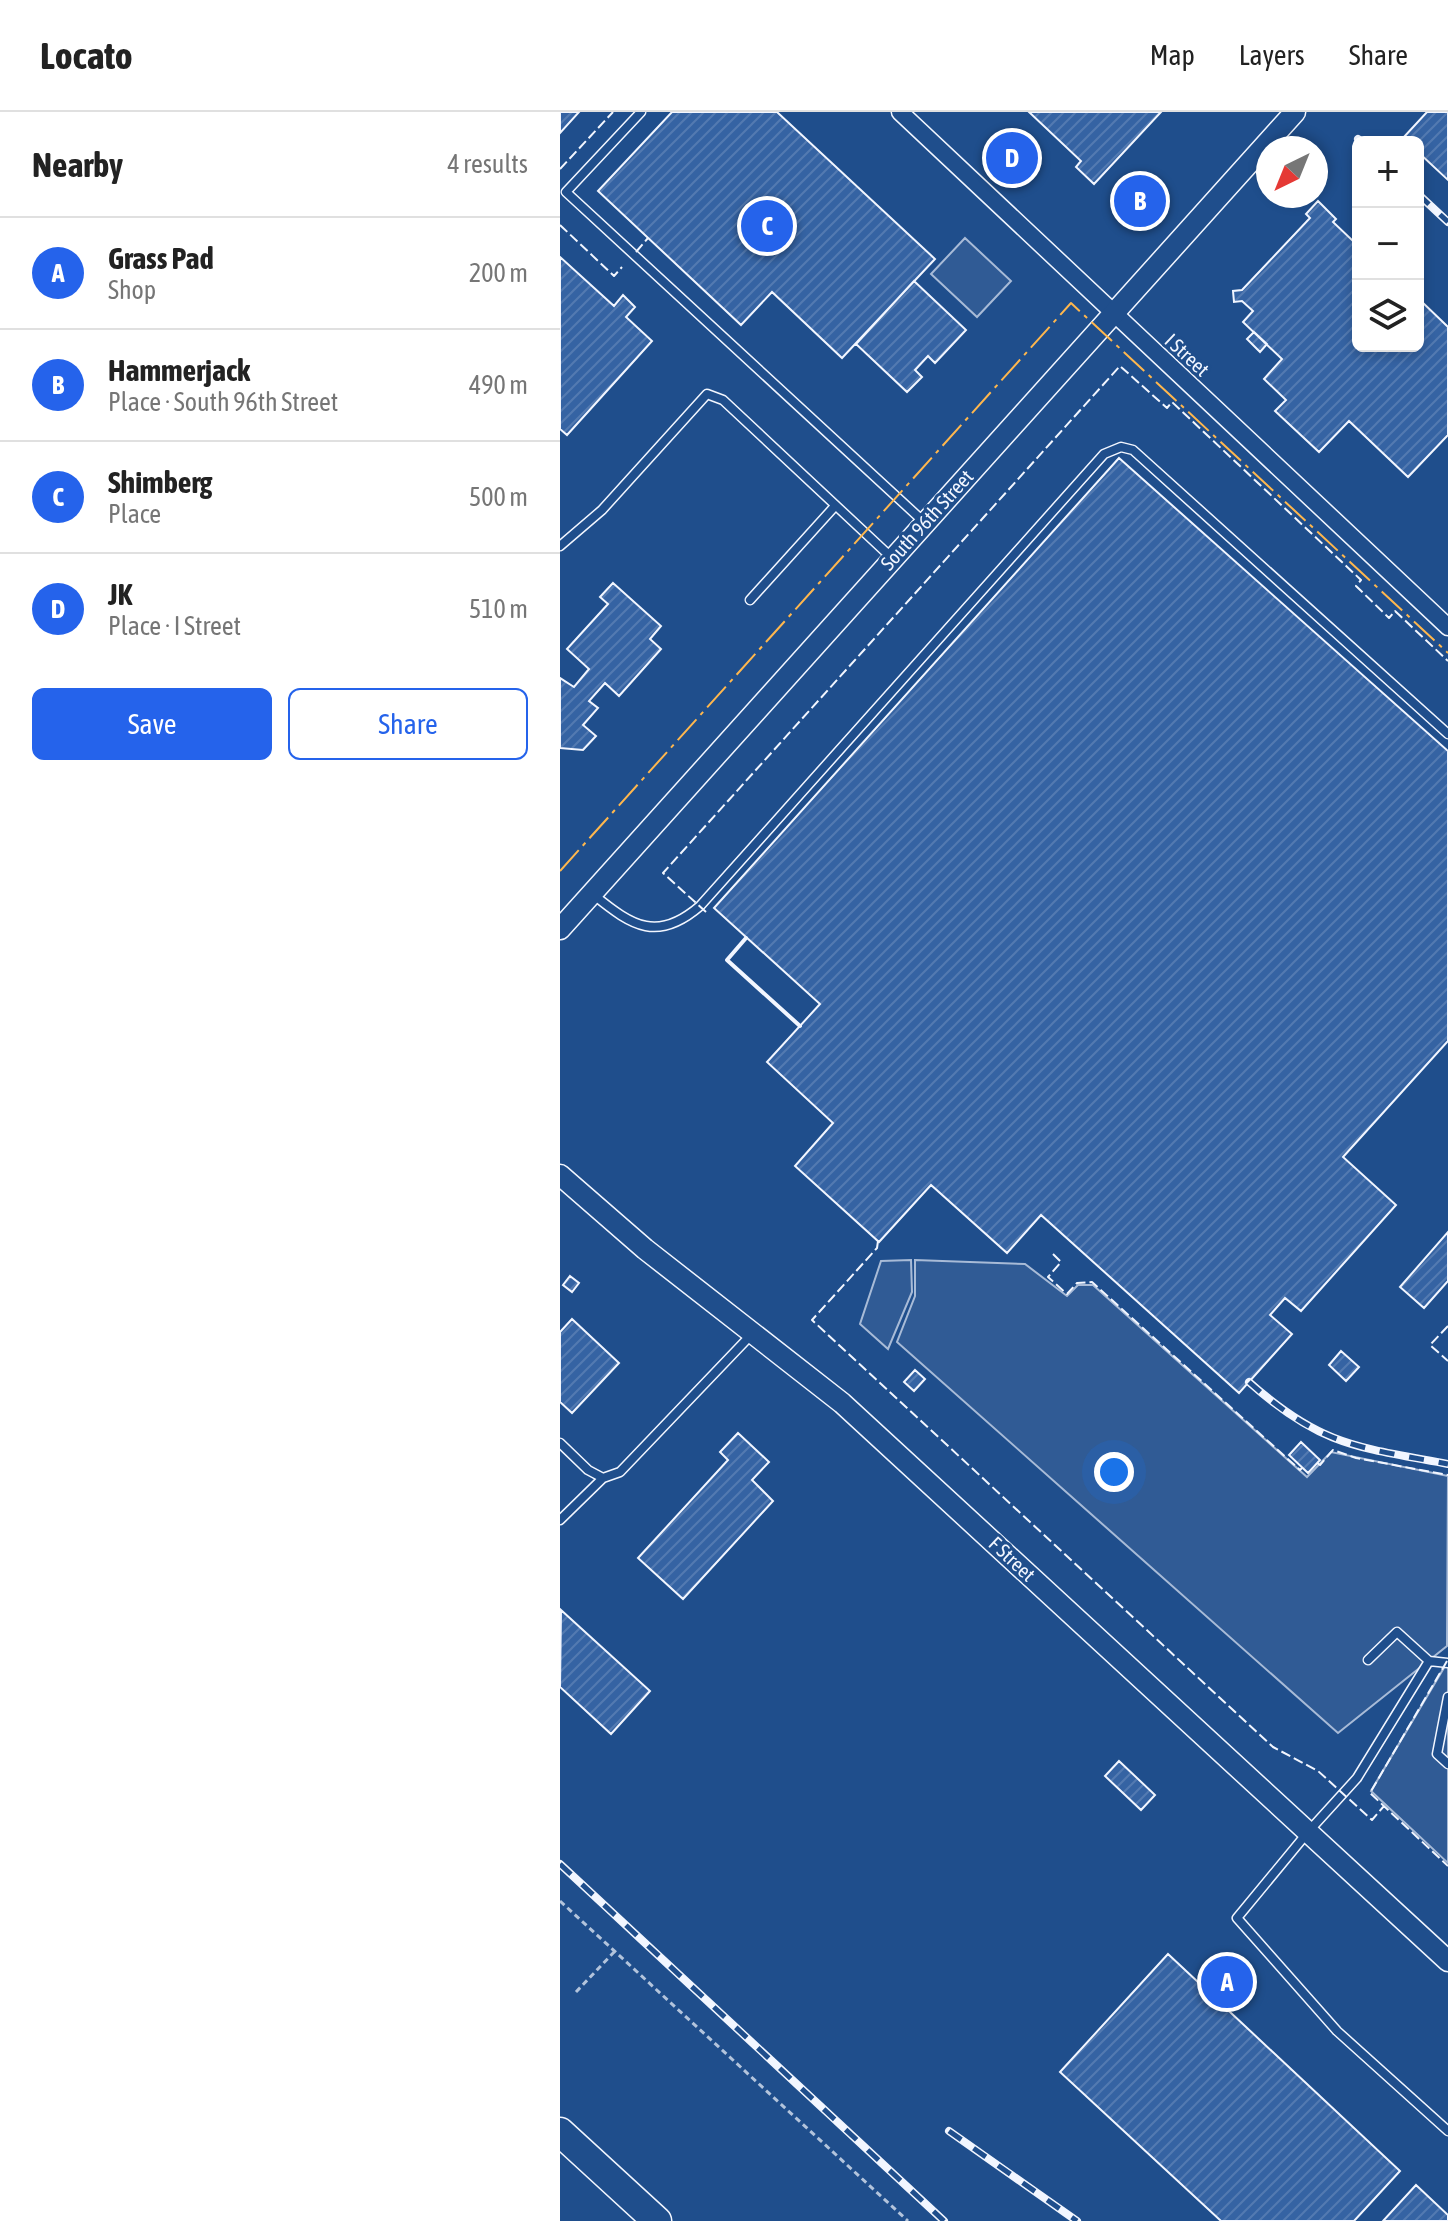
<!DOCTYPE html>
<meta charset="utf-8">
<style>
body{margin:0;font-family:"Asap Condensed",sans-serif;background:#f2f2f2;color:#222}
.controls{position:absolute;right:24px;top:24px;display:grid;overflow:hidden;border-radius:12px;box-shadow:0 4px 12px #0003}
.controls button{width:72px;height:72px;display:grid;place-items:center;padding:0;border:0;border-bottom:2px solid #e0e0e0;background:#fff;color:#222;font:40px sans-serif}
.compass{position:absolute;left:696px;top:24px;width:72px;height:72px;border-radius:50%;background:#fff;box-shadow:0 4px 12px #0003;rotate:223deg}
.you{position:absolute;left:554px;top:1360px;width:28px;height:28px;margin:-20px;border:6px solid #fff;border-radius:50%;background:#1a73e8;box-shadow:0 0 0 12px #1a73e833}
.badge{display:grid;place-items:center;width:52px;height:52px;border-radius:50%;background:#2563eb;color:#fff;font-size:26px;font-weight:700}
.pin{position:absolute;translate:-50% -50%;border:4px solid #fff;box-shadow:0 2px 8px #0006}
.list{margin:0;padding:0;list-style:none}
h2{display:flex;justify-content:space-between;align-items:center;height:104px;margin:0;padding:0 32px;font-size:34px}
h2 small{font-size:26px;font-weight:400;color:#767676}
.list li{display:grid;grid-template-columns:52px 1fr auto;gap:24px;align-items:center;box-sizing:border-box;height:112px;padding:0 32px;border-top:2px solid #e0e0e0}
.list b{display:block;font-size:30px;white-space:nowrap}
.list p{margin:0;font-size:26px;white-space:nowrap;color:#767676}
.list em{font-size:26px;font-style:normal;color:#767676}
.actions{display:flex;gap:16px;padding:24px 32px}
.actions a{flex:1;padding:18px 0;border:2px solid #2563eb;border-radius:12px;text-align:center;font-size:28px;color:#2563eb}
.actions .main{background:#2563eb;color:#fff}
.icon{flex:none;width:44px;height:44px;fill:none;stroke:currentColor;stroke-width:2;stroke-linecap:round;stroke-linejoin:round}
.map{position:relative;flex:none;width:888px;height:2109px;overflow:hidden}
header{display:flex;align-items:center;gap:48px;box-sizing:border-box;height:112px;padding:0 40px;background:#fff;border-bottom:2px solid #e0e0e0}
header strong{font-size:38px}
nav{display:flex;gap:44px;margin-inline-start:auto;font-size:28px}
main{display:flex}
aside{flex:1;background:#fff}
.map>svg:first-child{display:block}
.built{fill:#305b95;stroke:#a8bbd7;stroke-width:2}
.building{fill:url(#building-hatch);stroke:#f2f6ff;stroke-width:2}
.lines{fill:none;stroke-linecap:round;stroke-linejoin:round}
.service-casing{stroke:#f2f6ff;stroke-width:11}
.minor-casing{stroke:#f2f6ff;stroke-width:19}
.tertiary-casing{stroke:#f2f6ff;stroke-width:23}
.motorway-casing{stroke:#f2f6ff;stroke-width:31}
.path{stroke:#b3c4dc;stroke-width:3;stroke-dasharray:6 4;stroke-linecap:butt}
.service{stroke:#1f4e8c;stroke-width:8}
.minor{stroke:#1f4e8c;stroke-width:16}
.tertiary{stroke:#1f4e8c;stroke-width:20}
.motorway{stroke:#1f4e8c;stroke-width:28}
.rail-casing{stroke:#f2f6ff;stroke-width:8}
.rail{stroke:#1f4e8c;stroke-width:5;stroke-dasharray:15;stroke-linecap:butt}
.fence{stroke:#f2f6ff;stroke-width:2;stroke-dasharray:10 4;stroke-linecap:butt}
.wall{stroke:#f2f6ff;stroke-width:4}
.power{stroke:#ffb74d;stroke-width:2;stroke-dasharray:28 6 4 6;stroke-linecap:butt}
.labels{text-anchor:middle;stroke-width:6;stroke-linejoin:round;paint-order:stroke}
.street-label{font-size:20px;fill:#f2f6ff;stroke:#1f4e8c}
</style>
<header>
<strong>Locato</strong>
<nav><a>Map</a><a>Layers</a><a>Share</a></nav>
</header>
<main>
<aside>
<h2>Nearby<small>4 results</small></h2>
<ul class="list">
<li><span class="badge">A</span><div><b>Grass Pad</b><p>Shop</p></div><em>200 m</em></li>
<li><span class="badge">B</span><div><b>Hammerjack</b><p>Place · South 96th Street</p></div><em>490 m</em></li>
<li><span class="badge">C</span><div><b>Shimberg</b><p>Place</p></div><em>500 m</em></li>
<li><span class="badge">D</span><div><b>JK</b><p>Place · I Street</p></div><em>510 m</em></li>
</ul>
<div class="actions"><a class="main">Save</a><a>Share</a></div>
</aside>
<div class="map">
<svg width="888" height="2109" viewBox="0 0 888 2109">
<defs>
<pattern id="building-hatch" width="6" height="6" patternUnits="userSpaceOnUse" patternTransform="scale(2)"><rect width="6" height="6" fill="#3563a3"/><path d="M-1 1l2-2M0 6l6-6M5 7l2-2" fill="none" stroke="#537ab1"/></pattern>
</defs>
<rect width="100%" height="100%" fill="#1f4e8c"/>
<!-- built -->
<path class="built" d="M 405,126 L 451,169 L 417,205 L 371,162 Z
M 351,1148 L 352,1180 L 328,1237 L 300,1212 L 321,1149 Z
M 355,1148 L 465,1152 L 507,1184 L 518,1173 L 533,1173 L 747,1365 L 771,1340 L 888,1364 L 887,1534 L 778,1621 L 337,1230 L 355,1184 Z
M 888,1549 L 888,1751 L 811,1679 Z"/>
<!-- building -->
<path class="building" d="M 0,0 L 19,0 L 0,21 Z
M 112,0 L 217,0 L 375,147 L 282,246 L 212,180 L 181,213 L 38,79 Z
M 469,0 L 601,0 L 534,72 L 516,55 L 521,49 Z
M 867,0 L 888,0 L 888,68 L 858,40 L 858,30 L 847,30 L 843,26 Z
M 758,89 L 776,107 L 773,110 L 794,130 L 798,129 L 798,234 L 858,234 L 858,186 L 888,215 L 888,323 L 848,365 L 789,309 L 759,340 L 715,299 L 726,288 L 704,267 L 722,247 L 683,210 L 693,199 L 682,189 L 674,190 L 673,179 L 682,178 L 750,106 L 746,102 Z
M 0,145 L 54,194 L 63,183 L 75,195 L 66,205 L 92,229 L 7,323 L 0,317 Z
M 354,169 L 406,218 L 375,251 L 368,244 L 355,258 L 362,265 L 347,280 L 296,232 Z
M 694,220 L 707,232 L 700,240 L 687,227 Z
M 559,346 L 888,639 L 888,929 L 783,1045 L 836,1093 L 741,1199 L 725,1186 L 710,1203 L 732,1222 L 679,1281 L 481,1103 L 447,1141 L 371,1073 L 319,1130 L 235,1054 L 273,1011 L 207,950 L 260,892 L 154,796 Z
M 53,471 L 101,514 L 90,527 L 101,537 L 59,584 L 45,571 L 29,589 L 38,596 L 23,613 L 36,624 L 23,638 L 0,636 L 0,566 L 14,575 L 29,557 L 7,537 L 48,492 L 40,485 Z
M 888,1120 L 888,1169 L 864,1196 L 840,1175 Z
M 10,1164 L 19,1171 L 12,1180 L 3,1173 Z
M 12,1207 L 59,1251 L 12,1301 L 0,1290 L 0,1220 Z
M 781,1239 L 799,1255 L 786,1269 L 769,1253 Z
M 355,1258 L 365,1267 L 354,1279 L 344,1270 Z
M 178,1321 L 209,1350 L 192,1368 L 213,1389 L 123,1487 L 78,1446 L 168,1348 L 160,1340 Z
M 741,1330 L 760,1348 L 748,1361 L 729,1343 Z
M 1,1498 L 90,1579 L 51,1622 L 0,1575 Z
M 559,1649 L 595,1683 L 581,1698 L 545,1664 Z
M 608,1842 L 840,2059 L 794,2109 L 661,2109 L 500,1960 Z
M 856,2073 L 888,2103 L 888,2109 L 823,2109 Z"/>
<g class="lines">
<!-- service casing -->
<g class="service-casing">
<path id="service" d="M 81,0 L 6,80 L 364,410
M 0,434 L 42,398 L 147,282 L 163,288 L 332,446
M 190,488 L 275,394
M 34,783 C 73,815 98,830 140,794 L 544,342 L 561,335 L 573,338 L 888,622
M 0,1331 L 28,1358 L 43,1366 L 60,1360 L 191,1223
M 0,1408 L 43,1366
M 808,1548 L 837,1520 L 869,1549 L 888,1551
M 869,1549 L 797,1666 L 748,1720 L 677,1806 L 777,1919 L 888,2019
M 888,1585 L 877,1642 L 888,1652"/>
</g>
<!-- minor casing -->
<g class="minor-casing">
<path id="minor" d="M 340,0 L 888,515"/>
</g>
<!-- tertiary casing -->
<g class="tertiary-casing">
<path id="tertiary" d="M 0,817 L 735,0
M 0,1063 L 85,1137 L 282,1291 L 888,1849"/>
</g>
<!-- motorway casing -->
<g class="motorway-casing">
<path id="motorway" d="M 0,2020 L 97,2109"/>
</g>
<!-- path -->
<path class="path" d="M 0,1789 L 348,2109
M 16,1880 L 55,1839"/>
<!-- service -->
<use href="#service" class="service"/>
<!-- minor -->
<use href="#minor" class="minor"/>
<!-- tertiary -->
<use href="#tertiary" class="tertiary"/>
<!-- motorway -->
<use href="#motorway" class="motorway"/>
<!-- rail casing -->
<g class="rail-casing">
<path id="rail" d="M 798,27 L 802,30
M 858,82 L 888,110
M 689,1270 C 761,1334 797,1335 888,1352
M 0,1752 L 384,2109
M 389,2019 L 517,2109"/>
</g>
<!-- rail -->
<use href="#rail" class="rail"/>
<!-- fence -->
<path class="fence" d="M 0,57 L 53,0
M 0,113 L 54,164 L 62,155
M 76,140 L 88,126
M 146,800 L 103,761 L 560,254 L 607,296 L 612,290 L 801,468 L 796,474 L 829,506 L 835,499 L 888,549
M 318,1129 L 317,1136 L 252,1208 L 713,1635 L 758,1659 L 812,1708 L 824,1694
M 493,1142 L 501,1150 L 488,1165 L 507,1182 L 517,1171 L 532,1170 L 740,1358 L 742,1356
M 888,1214 L 870,1233 L 888,1249
M 757,1351 L 760,1353 L 773,1338 L 796,1346 L 888,1363
M 887,1549 L 810,1681 L 888,1754"/>
<!-- wall -->
<path class="wall" d="M 186,826 L 167,848 L 240,914"/>
<!-- power -->
<path class="power" d="M 0,759 L 511,191 L 888,541"/>
</g>
<g class="labels">
<!-- street labels -->
<g class="street-label">
<text transform="translate(627 243) rotate(43)" y="7">I Street</text>
<text transform="translate(367 408) rotate(-48)" y="7">South 96th Street</text>
<text transform="translate(452 1447) rotate(43)" y="7">F Street</text>
</g>
</g>
</svg>
<div class="controls">
<button>+</button>
<button>−</button>
<button><svg class="icon" aria-label="layers" viewBox="0 0 24 24"><path d="M12 4l9 5-9 5-9-5zM3 14l9 5 9-5"/></svg></button>
</div>
<svg class="compass" viewBox="-18 -18 36 36"><path d="M0-13l5 13h-10z" fill="#e53935"/><path d="M0 13l5-13h-10z" fill="#767676"/></svg>
<div class="you"></div>
<div class="pin badge" style="left:667px;top:1870px">A</div>
<div class="pin badge" style="left:580px;top:89px">B</div>
<div class="pin badge" style="left:207px;top:114px">C</div>
<div class="pin badge" style="left:452px;top:46px">D</div>
</div>
</main>
